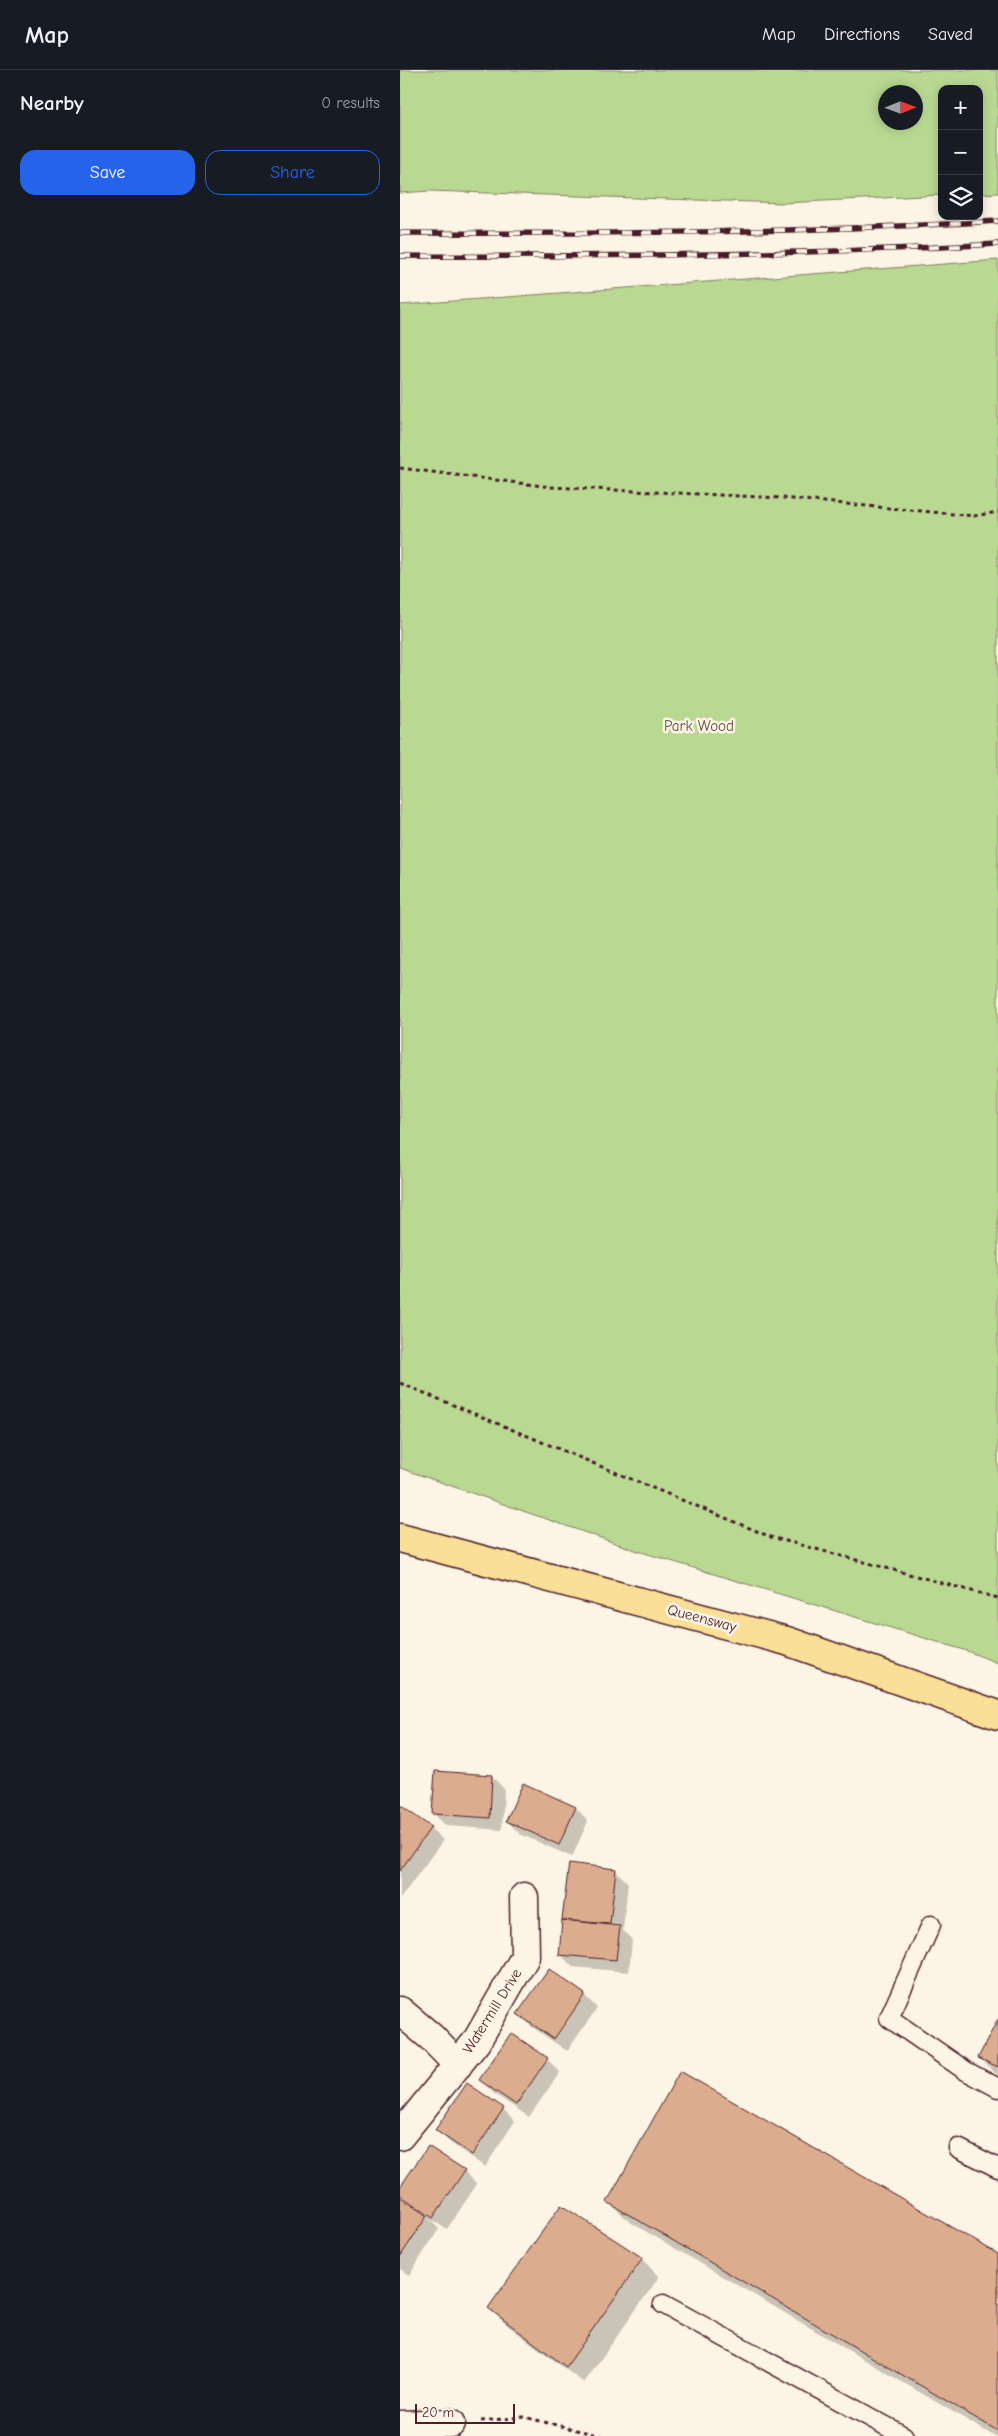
<!DOCTYPE html>
<meta charset="utf-8">
<style>
body{margin:0;font-family:"Comic Neue",sans-serif;background:#20242c;color:#f1f3f6}
.controls{position:absolute;right:15px;top:15px;display:grid;overflow:hidden;border-radius:10px;box-shadow:0 2px 12px #0003}
.controls button{width:45px;height:45px;display:grid;place-items:center;padding:0;border:0;border-bottom:1px solid #363941;background:#171b24;color:#f1f3f6;font:25px sans-serif}
.compass{position:absolute;left:478px;top:15px;width:45px;height:45px;border-radius:50%;background:#171b24;box-shadow:0 2px 12px #0003;rotate:89deg}
.scale{position:absolute;left:15px;bottom:12px;width:100px;box-sizing:border-box;padding-left:5px;border:2px solid #4a1f2b;border-top:0;font-size:14px;line-height:18px;white-space:nowrap;color:#4a1f2b;-webkit-text-stroke:4px #fcf5e5;paint-order:stroke}
.list{margin:0;padding:0;list-style:none}
h2{display:flex;justify-content:space-between;align-items:center;height:65px;margin:0;padding:0 20px;font-size:21px}
h2 small{font-size:16px;font-weight:400;color:#9ea1a6}
.actions{display:flex;gap:10px;padding:15px 20px}
.actions a{flex:1;padding:11px 0;border:1px solid #2563eb;border-radius:15px;text-align:center;font-size:18px;color:#2563eb}
.actions .main{background:#2563eb;color:#fff}
.icon{flex:none;width:28px;height:28px;fill:none;stroke:currentColor;stroke-width:2;stroke-linecap:round;stroke-linejoin:round}
.map{position:relative;flex:none;width:598px;height:2366px;overflow:hidden}
header{display:flex;align-items:center;gap:30px;box-sizing:border-box;height:70px;padding:0 25px;background:#171b24;border-bottom:1px solid #363941}
header strong{font-size:24px}
nav{display:flex;gap:28px;margin-inline-start:auto;font-size:18px}
main{display:flex}
aside{flex:1;background:#171b24}
.map>svg:first-child{display:block}
.green{fill:#b9d993;stroke:#827c5f;fill-rule:evenodd}
.shadow{fill:#0003}
.building{fill:#dcac8e;stroke:#4a1f2b}
.lines{fill:none;stroke-linecap:round;stroke-linejoin:round}
.service-casing{stroke:#4a1f2b;stroke-width:21}
.minor-casing{stroke:#4a1f2b;stroke-width:31}
.primary-casing{stroke:#4a1f2b;stroke-width:31}
.path{stroke:#4a1f2b;stroke-width:3;stroke-dasharray:4 4;stroke-linecap:butt}
.service{stroke:#fcf5e5;stroke-width:18}
.minor{stroke:#fcf5e5;stroke-width:28}
.primary{stroke:#fbdf96;stroke-width:28}
.rail-casing{stroke:#4a1f2b;stroke-width:5.5}
.rail{stroke:#fcf5e5;stroke-width:4;stroke-dasharray:11;stroke-linecap:butt}
.labels{text-anchor:middle;stroke-width:5;stroke-linejoin:round;paint-order:stroke}
.park-label{font-size:15px;fill:#664e45;stroke:#fcf5e5}
.street-label{font-size:15px;fill:#4a1f2b;stroke:#fcf5e5}
</style>
<header>
<strong>Map</strong>
<nav><a>Map</a><a>Directions</a><a>Saved</a></nav>
</header>
<main>
<aside>
<h2>Nearby<small>0 results</small></h2>
<ul class="list">
</ul>
<div class="actions"><a class="main">Save</a><a>Share</a></div>
</aside>
<div class="map">
<svg width="598" height="2366" viewBox="0 0 598 2366">
<rect width="100%" height="100%" fill="#fcf5e5"/>
<filter id="ink" filterUnits="userSpaceOnUse"><feTurbulence type="fractalNoise" baseFrequency=".02" numOctaves="2"/><feDisplacementMap in="SourceGraphic" scale="10" xChannelSelector="R" yChannelSelector="G"/><feConvolveMatrix kernelMatrix="1 2 1 2 8 2 1 2 1" color-interpolation-filters="sRGB"/></filter>
<g filter="url(#ink)">
<!-- green -->
<path class="green" d="M 0,0 L 598,0 L 598,123 L 579,124 L 579,19 L 542,19 L 542,125 L 384,133 L 29,121 L 0,123 ZM 516,22 L 516,52 L 486,52 L 486,22 Z
M 598,190 L 598,1593 L 567,1581 L 238,1481 L 0,1398 L 0,235 Z"/>
<!-- shadow -->
<path class="shadow" d="M 92,1706 L 104,1719 L 102,1760 L 46,1756 L 33,1743 Z
M 123,1715 L 176,1738 L 188,1751 L 172,1787 L 120,1764 L 107,1751 Z
M 0,1737 L 30,1758 L 43,1770 L 0,1829 Z
M 170,1795 L 215,1800 L 228,1813 L 223,1860 L 232,1870 L 229,1902 L 173,1897 L 160,1884 Z
M 149,1900 L 184,1925 L 197,1938 L 167,1981 L 132,1957 L 119,1944 Z
M 598,1951 L 598,2006 L 580,1988 Z
M 111,1965 L 147,1989 L 160,2002 L 129,2047 L 93,2023 L 81,2010 Z
M 103,2039 L 115,2051 L 85,2097 L 49,2072 L 37,2060 Z
M 29,2077 L 64,2101 L 77,2114 L 47,2159 L 29,2149 L 39,2159 L 9,2205 L 0,2199 L 0,2129 L 8,2132 L 0,2125 L 0,2119 Z
M 209,2132 L 598,2185 L 598,2366 L 594,2366 L 230,2152 Z
M 242,2189 L 259,2207 L 184,2313 L 107,2255 L 89,2238 Z"/>
<!-- building -->
<path class="building" d="M 35,1701 L 92,1705 L 90,1748 L 32,1744 Z
M 123,1713 L 176,1737 L 159,1775 L 106,1751 Z
M 0,1735 L 31,1757 L 0,1801 Z
M 169,1793 L 216,1799 L 210,1854 L 162,1850 Z
M 162,1850 L 220,1856 L 216,1890 L 159,1885 Z
M 149,1899 L 185,1924 L 154,1969 L 117,1944 Z
M 598,1949 L 598,1997 L 578,1988 Z
M 111,1963 L 148,1988 L 116,2035 L 79,2010 Z
M 280,2001 L 598,2184 L 598,2361 L 207,2132 Z
M 67,2013 L 104,2038 L 72,2085 L 35,2060 Z
M 28,2076 L 65,2100 L 33,2148 L 0,2125 L 0,2117 Z
M 0,2127 L 27,2146 L 0,2187 Z
M 161,2135 L 243,2188 L 166,2297 L 88,2238 Z"/>
<g class="lines">
<!-- service casing -->
<g class="service-casing">
<path id="service" d="M 531,1855 L 489,1948 L 566,2001 L 598,2018
M 558,2078 L 598,2098
M 263,2234 L 504,2366"/>
</g>
<!-- minor casing -->
<g class="minor-casing">
<path id="minor" d="M 0,1941 L 31,1967 L 58,1995
M 0,2066 L 76,1972 L 125,1887 L 124,1827
M 0,2355 L 51,2353"/>
</g>
<!-- primary casing -->
<g class="primary-casing">
<path id="primary" d="M 0,1468 L 387,1571 L 598,1645"/>
</g>
<!-- path -->
<path class="path" d="M 0,398 L 150,417 L 382,428 L 574,446 L 598,442
M 0,1313 L 371,1467 L 598,1528
M 81,2351 L 124,2347 L 201,2366"/>
<!-- service -->
<use href="#service" class="service"/>
<!-- minor -->
<use href="#minor" class="minor"/>
<!-- primary -->
<use href="#primary" class="primary"/>
<!-- rail casing -->
<g class="rail-casing">
<path id="rail" d="M 0,163 C 200,164 399,163 598,151
M 0,186 C 199,187 399,185 598,174"/>
</g>
<!-- rail -->
<use href="#rail" class="rail"/>
</g>
</g>
<g class="labels">
<!-- park labels -->
<g class="park-label">
<text x="299" y="661">Park Wood</text>
</g>
<!-- street labels -->
<g class="street-label">
<text transform="translate(302 1548) rotate(15)" y="5">Queensway</text>
<text transform="translate(92 1941) rotate(-58)" y="5">Watermill Drive</text>
</g>
</g>
</svg>
<div class="controls">
<button>+</button>
<button>−</button>
<button><svg class="icon" aria-label="layers" viewBox="0 0 24 24"><path d="M12 4l9 5-9 5-9-5zM3 14l9 5 9-5"/></svg></button>
</div>
<svg class="compass" viewBox="-18 -18 36 36"><path d="M0-13l5 13h-10z" fill="#e53935"/><path d="M0 13l5-13h-10z" fill="#9ea1a6"/></svg>
<div class="scale">20 m</div>
</div>
</main>
